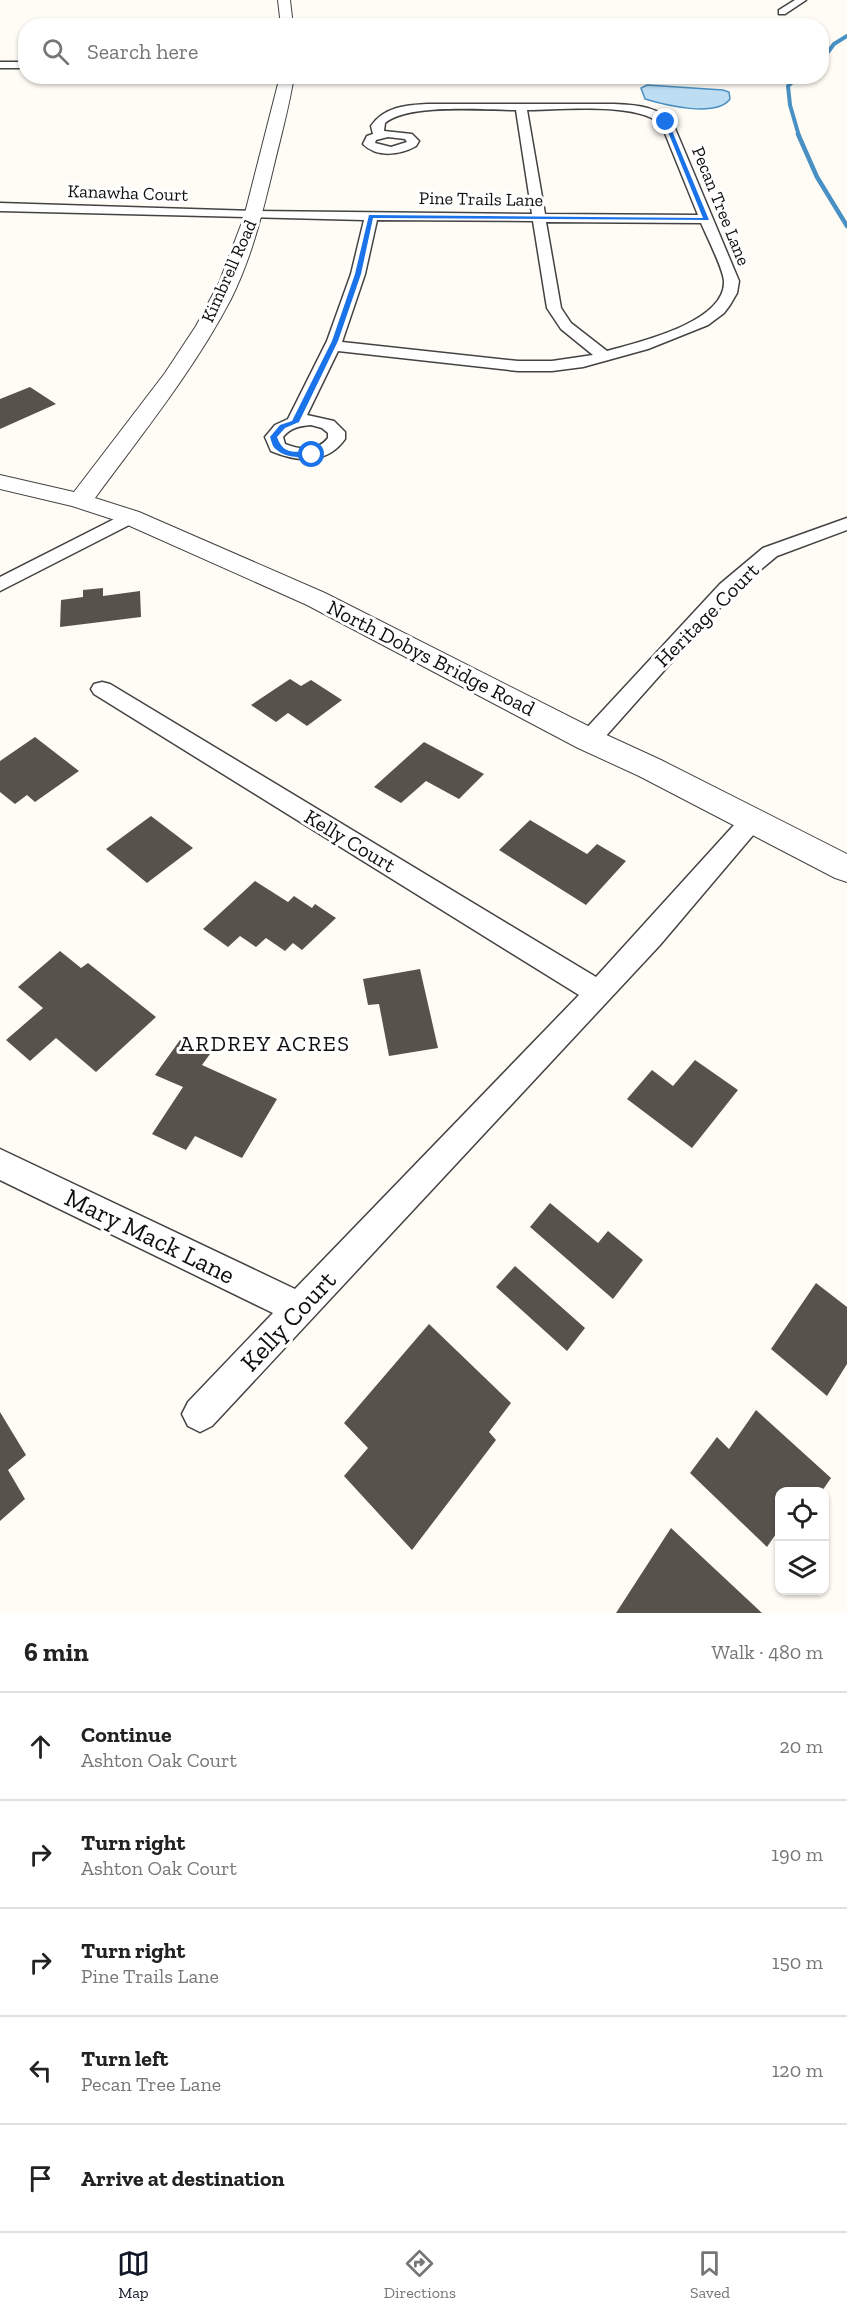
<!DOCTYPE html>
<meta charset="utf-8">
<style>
body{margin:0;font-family:"Zilla Slab",serif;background:#f6f6f6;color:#222}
.controls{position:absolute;right:18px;bottom:18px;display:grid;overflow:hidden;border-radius:12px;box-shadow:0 2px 4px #0004}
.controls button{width:54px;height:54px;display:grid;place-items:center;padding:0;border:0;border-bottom:2px solid #e0e0e0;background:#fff;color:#222;font:30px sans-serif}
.stop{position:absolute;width:18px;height:18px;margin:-14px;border:4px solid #1a73e8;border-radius:50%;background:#fff}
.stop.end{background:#1a73e8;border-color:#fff;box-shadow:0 2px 6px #0008}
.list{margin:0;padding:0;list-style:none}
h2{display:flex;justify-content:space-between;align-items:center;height:78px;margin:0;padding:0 24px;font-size:26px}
h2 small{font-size:20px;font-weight:400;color:#767676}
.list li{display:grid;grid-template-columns:39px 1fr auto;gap:18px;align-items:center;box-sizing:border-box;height:108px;padding:0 24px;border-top:2px solid #e0e0e0}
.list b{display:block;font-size:22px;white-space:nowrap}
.list p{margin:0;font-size:20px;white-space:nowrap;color:#767676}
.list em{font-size:20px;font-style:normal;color:#767676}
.icon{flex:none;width:33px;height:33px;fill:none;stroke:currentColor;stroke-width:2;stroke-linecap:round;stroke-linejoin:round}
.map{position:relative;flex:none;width:847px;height:1613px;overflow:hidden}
.search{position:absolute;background:#fff;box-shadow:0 2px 4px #0004;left:18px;right:18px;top:18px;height:66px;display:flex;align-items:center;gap:15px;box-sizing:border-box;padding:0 21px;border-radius:24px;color:#767676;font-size:22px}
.sheet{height:618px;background:#fff}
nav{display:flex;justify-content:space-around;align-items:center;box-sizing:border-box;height:84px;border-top:2px solid #e0e0e0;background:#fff;font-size:16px;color:#767676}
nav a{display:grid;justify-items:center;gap:3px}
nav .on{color:#111827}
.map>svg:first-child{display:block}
.water{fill:#bcddf2;stroke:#4990c4;stroke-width:1.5}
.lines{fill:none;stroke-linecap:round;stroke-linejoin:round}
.stream-far1{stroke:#4990c4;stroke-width:4}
.stream{stroke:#4990c4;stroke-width:4.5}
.building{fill:#58524d}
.minor-casing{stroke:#434343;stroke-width:3}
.tertiary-casing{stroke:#434343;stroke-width:2}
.minor{fill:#fff;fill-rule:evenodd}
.tertiary{fill:#fff;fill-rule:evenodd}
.route{fill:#1a73e8}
.labels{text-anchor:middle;stroke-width:6;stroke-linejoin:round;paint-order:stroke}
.far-street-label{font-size:18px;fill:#101010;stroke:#fff}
.street-label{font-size:21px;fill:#101010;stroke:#fff}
.neighbourhood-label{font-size:22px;letter-spacing:1.5px;fill:#101010;stroke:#fff}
.near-street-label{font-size:26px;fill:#101010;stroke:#fff}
</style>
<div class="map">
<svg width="847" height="1613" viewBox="0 0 847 1613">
<rect width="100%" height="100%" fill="#fefcf4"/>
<!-- water -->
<path class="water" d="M 647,85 L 723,90 L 729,92 L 730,99 C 716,118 665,105 645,99 L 641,88 Z"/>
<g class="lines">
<!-- stream-far1 -->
<path class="stream-far1" d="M 822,60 L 834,44 L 847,36
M 799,136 L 790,105 L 788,86 L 799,76"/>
<!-- stream -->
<path class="stream" d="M 798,134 L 817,177 L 847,226"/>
</g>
<!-- building -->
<path class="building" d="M 30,387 L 56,404 L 0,429 L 0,399 Z
M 103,588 L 103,596 L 140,591 L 141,617 L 60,627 L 61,600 L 83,597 L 83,590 Z
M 290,679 L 301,686 L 311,680 L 342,700 L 307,726 L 288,713 L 276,722 L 251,705 Z
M 35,737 L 79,771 L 35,802 L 27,795 L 15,804 L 0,792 L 0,761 Z
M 424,742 L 484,774 L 459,799 L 426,781 L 401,803 L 374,787 Z
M 151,816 L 193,848 L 147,883 L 106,849 Z
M 530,820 L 587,854 L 597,844 L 626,861 L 586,905 L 499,850 Z
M 255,881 L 288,902 L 294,896 L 312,908 L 315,904 L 336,918 L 302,950 L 293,943 L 285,951 L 266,938 L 256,947 L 240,936 L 228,947 L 203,929 Z
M 60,951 L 81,968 L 88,963 L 156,1017 L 96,1072 L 56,1038 L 30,1061 L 6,1040 L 43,1008 L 18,987 Z
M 420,969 L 438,1048 L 389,1056 L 379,1004 L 368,1005 L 363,979 Z
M 180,1040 L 210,1054 L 202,1065 L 277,1099 L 242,1158 L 195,1136 L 186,1150 L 152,1134 L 183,1087 L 155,1075 Z
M 695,1060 L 738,1090 L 692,1148 L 627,1099 L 652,1070 L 673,1086 Z
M 550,1203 L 598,1243 L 608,1231 L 643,1260 L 613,1299 L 530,1227 Z
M 515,1266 L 585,1328 L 567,1351 L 496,1287 Z
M 816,1283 L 847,1307 L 847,1364 L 827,1396 L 771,1349 Z
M 429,1324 L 511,1403 L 489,1432 L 496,1440 L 412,1550 L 344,1476 L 368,1448 L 344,1423 Z
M 756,1410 L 831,1478 L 822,1491 L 780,1491 L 780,1528 L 767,1547 L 690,1473 L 717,1437 L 729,1449 Z
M 0,1412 L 26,1455 L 8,1470 L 25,1499 L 0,1521 Z
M 671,1528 L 762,1613 L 616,1613 Z"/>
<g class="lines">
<!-- minor casing -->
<g class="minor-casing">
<path id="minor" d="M 795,0 L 806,0 L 785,14 L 779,14 L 779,10 Z
M 0,62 L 26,62 L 26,68 L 0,68 Z
M 427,104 L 614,104 C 637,105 660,106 674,126 L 739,281 L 737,293 L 730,305 L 724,313 L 708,325 L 648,349 L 583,367 L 552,371 L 518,371 L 338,351 L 307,415 L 334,421 L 345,432 L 345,439 C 327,465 297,462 271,451 L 265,437 L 275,425 L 288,419 L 327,341 L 351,274 L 364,220 L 0,211 L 0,203 L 254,211 L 532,214 L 516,110 C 484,110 409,103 385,123 L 384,131 L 412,134 L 419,141 L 416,146 C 400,155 377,158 363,144 L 367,136 L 373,134 L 371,126 C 384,107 406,105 427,104 ZM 527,110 C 558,110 643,101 662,126 L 698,215 L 545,214 ZM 388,137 L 405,139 L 407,142 L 391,147 L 375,143 L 376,140 ZM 377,220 L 533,221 L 547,308 L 561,329 L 593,355 L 552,361 L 518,361 L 342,342 L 365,274 ZM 546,222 L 701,223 C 706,235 725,272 724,283 C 723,323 639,342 607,351 L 571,323 L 561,308 ZM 311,425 L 322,428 L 328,433 L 328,438 C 317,452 300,450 285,444 L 283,437 C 290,428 299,426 311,425 Z
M 130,511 L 137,513 L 139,517 L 137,521 L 0,591 L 0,577 Z
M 847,518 L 847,530 L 777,556 L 734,592 L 597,746 L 589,748 L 581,746 L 578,740 L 581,734 L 720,584 L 763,548 Z
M 102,682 L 110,684 L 596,977 L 744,814 L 753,812 L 762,814 L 765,821 L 660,945 L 212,1426 L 200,1432 L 188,1426 L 182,1414 L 188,1402 L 273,1313 L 0,1180 L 0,1149 L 295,1289 L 579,995 L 94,694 L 91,689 L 94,684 Z"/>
</g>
<!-- tertiary casing -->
<g class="tertiary-casing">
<path id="tertiary" d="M 278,0 L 290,0 L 293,26 L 281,26 Z
M 280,76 L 294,76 C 289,107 281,136 274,165 C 263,211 252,257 231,299 C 194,370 142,434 95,498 L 139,512 L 325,593 L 600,732 L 661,760 L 847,854 L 847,882 L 835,878 L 639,776 L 578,748 L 307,605 L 121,522 L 72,506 L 0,489 L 0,475 L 74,492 L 165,373 L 196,326 L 219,283 L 244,217 Z"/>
</g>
<!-- minor -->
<use href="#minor" class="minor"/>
<!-- tertiary -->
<use href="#tertiary" class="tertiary"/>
</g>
<!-- route -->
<path class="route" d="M 668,121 L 709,220 L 373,218 L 361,274 L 338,341 L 299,422 L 285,428 L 277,437 C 285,460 300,447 316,455 C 306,459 285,458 277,450 C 272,447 272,442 270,437 L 280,425 L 292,421 L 332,341 L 355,274 L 369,215 L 703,218 L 664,122 Z"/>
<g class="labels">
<!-- far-street labels -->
<g class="far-street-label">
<text transform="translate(128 193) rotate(2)" y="6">Kanawha Court</text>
<text transform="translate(481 199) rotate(1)" y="6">Pine Trails Lane</text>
<text transform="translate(721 206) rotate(68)" y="6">Pecan Tree Lane</text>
<text transform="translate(229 271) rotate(-66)" y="6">Kimbrell Road</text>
</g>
<!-- street labels -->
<g class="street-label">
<text transform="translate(707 615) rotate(-45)" y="7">Heritage Court</text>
<text transform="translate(431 658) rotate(27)" y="7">North Dobys Bridge Road</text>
<text transform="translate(350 841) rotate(31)" y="7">Kelly Court</text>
</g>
<!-- neighbourhood labels -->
<g class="neighbourhood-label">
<text x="265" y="1051">ARDREY ACRES</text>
</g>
<!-- near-street labels -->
<g class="near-street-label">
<text transform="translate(150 1236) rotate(26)" y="9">Mary Mack Lane</text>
<text transform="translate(288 1321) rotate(-47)" y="9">Kelly Court</text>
</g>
</g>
</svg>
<div class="controls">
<button><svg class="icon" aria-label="locate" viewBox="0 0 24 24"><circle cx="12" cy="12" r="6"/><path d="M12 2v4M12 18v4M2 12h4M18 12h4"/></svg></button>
<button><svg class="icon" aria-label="layers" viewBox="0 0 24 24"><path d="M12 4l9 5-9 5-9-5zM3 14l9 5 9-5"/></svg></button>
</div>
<div class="stop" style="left:312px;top:455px"></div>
<div class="stop end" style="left:666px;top:122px"></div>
<div class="search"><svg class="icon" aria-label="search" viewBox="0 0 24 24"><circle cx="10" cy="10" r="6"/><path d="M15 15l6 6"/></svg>Search here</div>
</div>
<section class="sheet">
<h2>6 min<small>Walk · 480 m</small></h2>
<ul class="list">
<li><svg class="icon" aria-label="ahead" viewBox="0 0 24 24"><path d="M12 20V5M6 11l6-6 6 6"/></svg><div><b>Continue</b><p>Ashton Oak Court</p></div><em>20 m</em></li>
<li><svg class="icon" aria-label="right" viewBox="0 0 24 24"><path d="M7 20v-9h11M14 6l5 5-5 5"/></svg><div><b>Turn right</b><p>Ashton Oak Court</p></div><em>190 m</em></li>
<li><svg class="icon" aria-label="right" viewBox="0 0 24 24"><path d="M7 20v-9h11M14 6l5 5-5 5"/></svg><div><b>Turn right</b><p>Pine Trails Lane</p></div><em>150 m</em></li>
<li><svg class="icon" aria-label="left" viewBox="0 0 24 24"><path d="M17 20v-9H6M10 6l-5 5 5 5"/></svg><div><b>Turn left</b><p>Pecan Tree Lane</p></div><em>120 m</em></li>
<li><svg class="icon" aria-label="arrive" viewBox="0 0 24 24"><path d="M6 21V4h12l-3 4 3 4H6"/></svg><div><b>Arrive at destination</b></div></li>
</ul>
</section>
<nav>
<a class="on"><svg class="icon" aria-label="map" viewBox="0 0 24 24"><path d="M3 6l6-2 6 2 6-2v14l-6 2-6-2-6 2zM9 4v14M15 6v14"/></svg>Map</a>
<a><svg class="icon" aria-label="directions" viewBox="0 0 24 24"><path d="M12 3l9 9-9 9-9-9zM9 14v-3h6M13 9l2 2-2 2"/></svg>Directions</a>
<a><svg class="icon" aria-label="saved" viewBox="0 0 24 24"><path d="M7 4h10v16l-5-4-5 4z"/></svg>Saved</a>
</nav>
